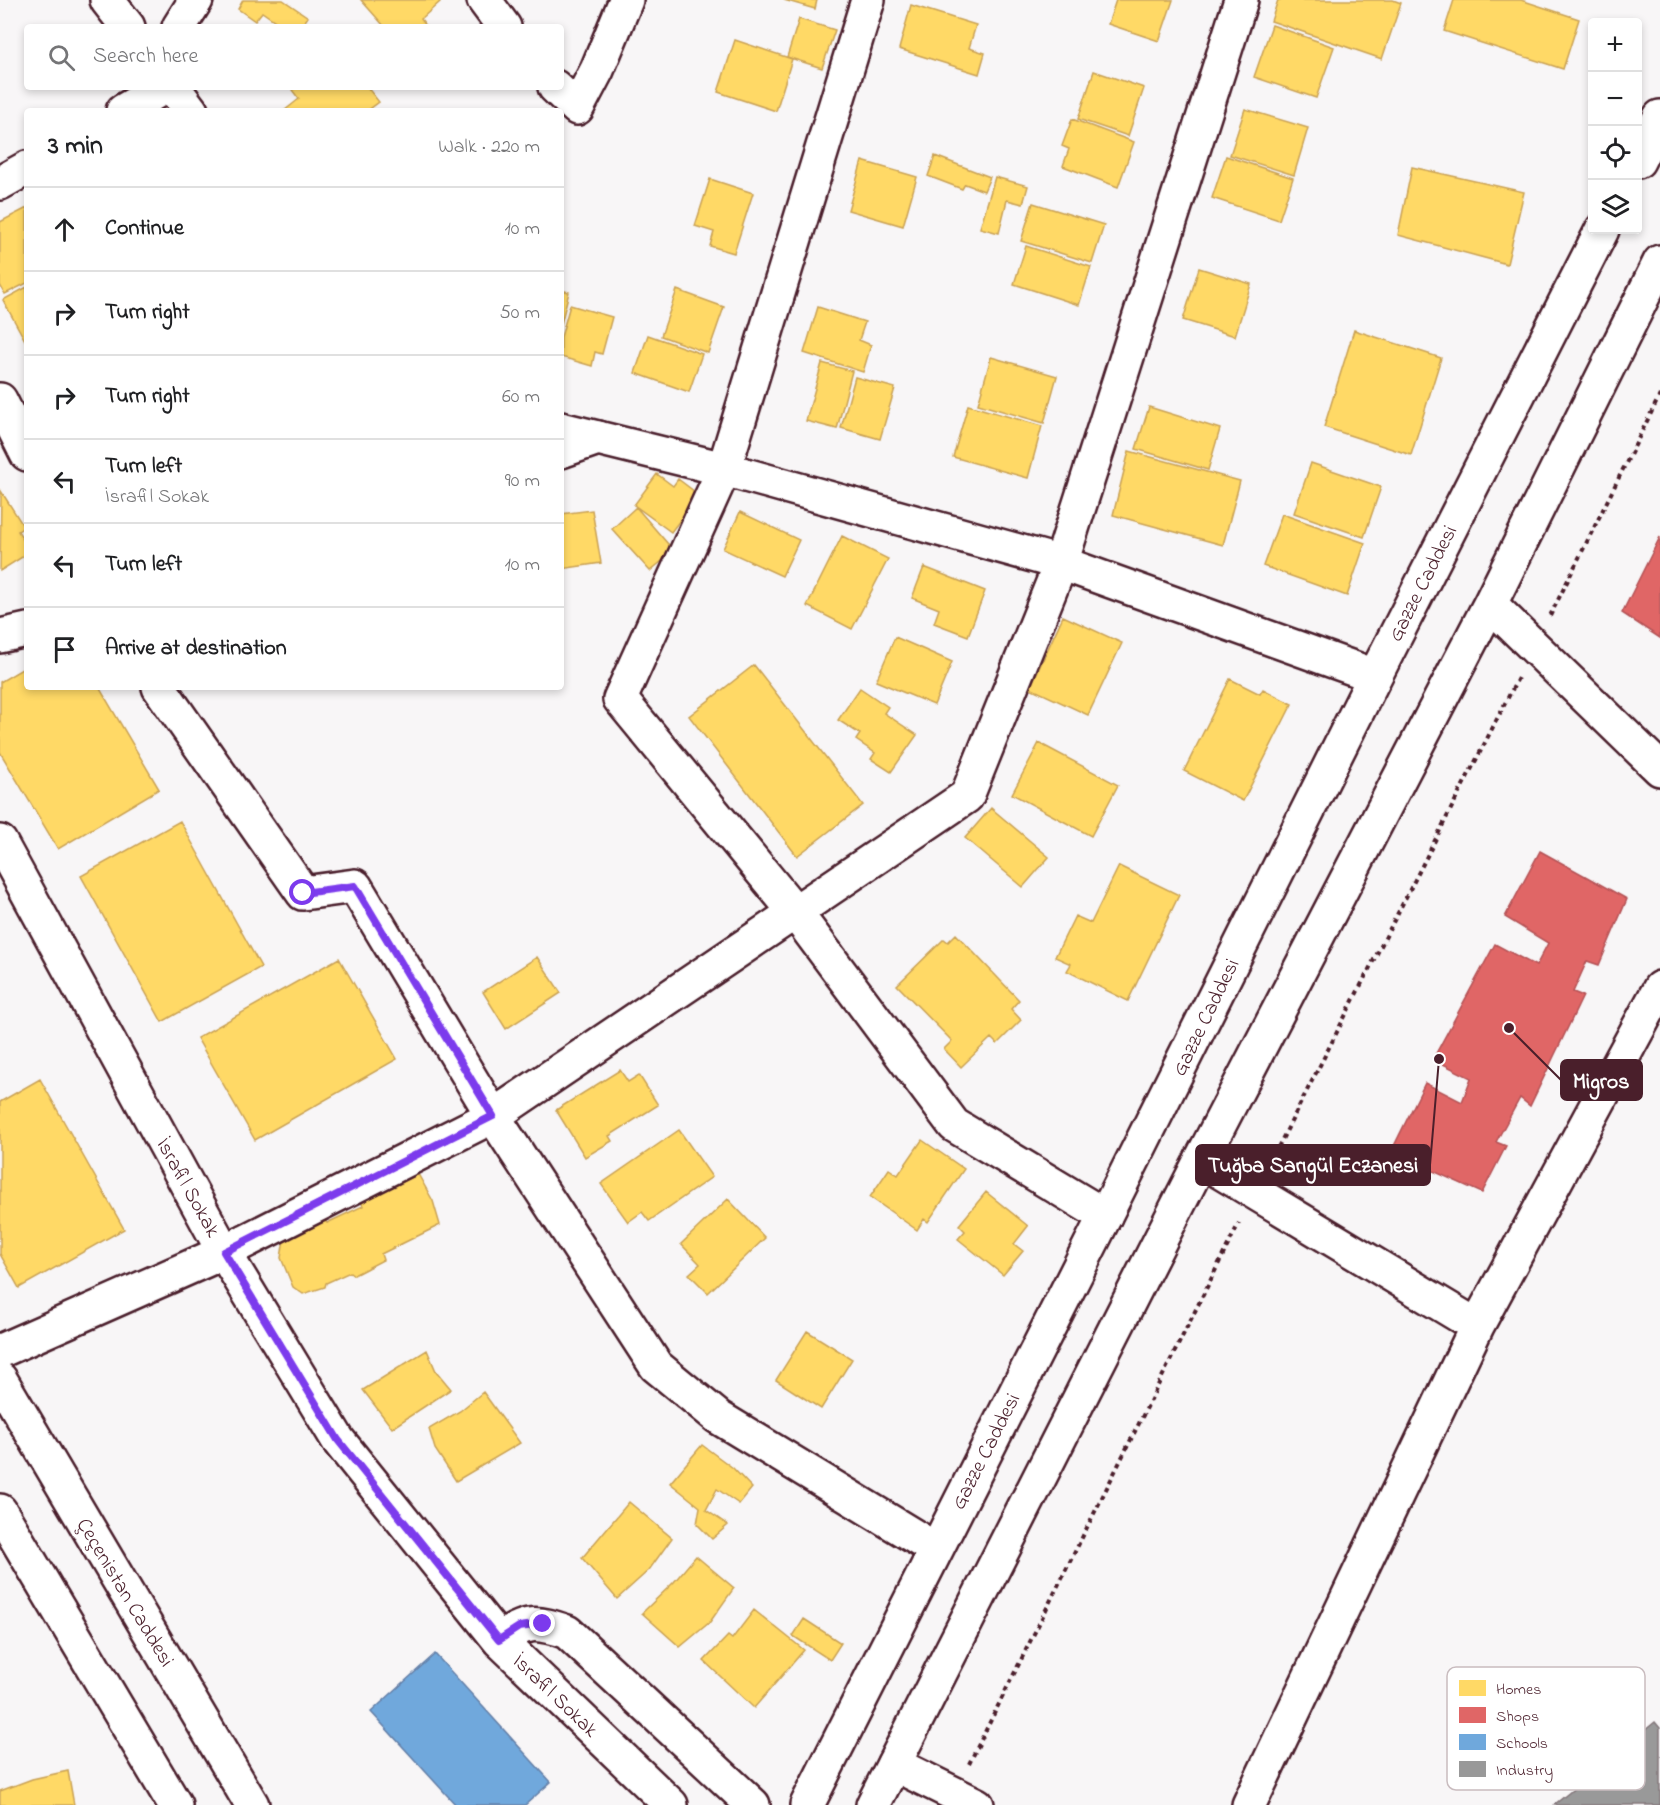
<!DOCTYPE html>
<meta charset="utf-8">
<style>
body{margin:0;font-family:"Indie Flower",sans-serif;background:#f2f2f2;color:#202124}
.controls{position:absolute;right:18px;top:18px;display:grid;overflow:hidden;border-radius:6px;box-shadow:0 3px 9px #0003}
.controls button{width:54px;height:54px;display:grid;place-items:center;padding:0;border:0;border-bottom:2px solid #e0e0e0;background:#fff;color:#202124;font:30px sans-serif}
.stop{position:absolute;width:18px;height:18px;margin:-14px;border:4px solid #7c3aed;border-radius:50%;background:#fff}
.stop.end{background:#7c3aed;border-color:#fff;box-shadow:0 2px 6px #0008}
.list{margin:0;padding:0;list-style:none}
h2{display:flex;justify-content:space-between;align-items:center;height:78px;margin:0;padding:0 24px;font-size:26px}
h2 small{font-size:20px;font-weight:400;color:#757577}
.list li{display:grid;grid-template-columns:39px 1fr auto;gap:18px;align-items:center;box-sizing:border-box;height:84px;padding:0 24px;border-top:2px solid #e0e0e0}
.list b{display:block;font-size:22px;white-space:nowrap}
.list p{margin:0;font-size:20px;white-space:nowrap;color:#757577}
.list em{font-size:20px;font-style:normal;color:#757577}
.icon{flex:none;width:33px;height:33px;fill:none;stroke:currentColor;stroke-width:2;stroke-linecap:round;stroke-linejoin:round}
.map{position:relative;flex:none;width:1660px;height:1805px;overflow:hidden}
.search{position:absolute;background:#fff;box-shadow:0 3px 9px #0003;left:24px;top:24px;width:540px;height:66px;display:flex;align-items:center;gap:15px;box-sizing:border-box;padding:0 21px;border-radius:6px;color:#757577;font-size:22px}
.panel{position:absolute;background:#fff;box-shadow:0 3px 9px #0003;left:24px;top:108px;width:540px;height:582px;border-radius:6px}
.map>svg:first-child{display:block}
.homes{fill:#ffd966;stroke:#c9a154;stroke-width:1.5}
.shops{fill:#e06666;stroke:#b35154;stroke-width:1.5}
.schools{fill:#6fa8dc;stroke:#647fa7;stroke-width:1.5}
.industry{fill:#999;stroke:#817478;stroke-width:1.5}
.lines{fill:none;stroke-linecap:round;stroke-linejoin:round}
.street-casing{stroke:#4a1f2b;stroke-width:38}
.secondary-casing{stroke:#4a1f2b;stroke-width:38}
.primary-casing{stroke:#4a1f2b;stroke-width:38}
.path{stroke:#4a1f2b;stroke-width:4;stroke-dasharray:4.5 4.5;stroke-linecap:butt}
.street{stroke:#fff;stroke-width:33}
.secondary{stroke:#fff;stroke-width:33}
.primary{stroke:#fff;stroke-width:33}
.route{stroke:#7c3aed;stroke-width:8}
.labels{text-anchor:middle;stroke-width:6;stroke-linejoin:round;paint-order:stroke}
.street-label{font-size:21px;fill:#4a1f2b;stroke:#fff}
.key{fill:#fff;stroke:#c9bcbf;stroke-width:1.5}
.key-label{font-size:16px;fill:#4a1f2b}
.leader{fill:none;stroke:#4a1f2b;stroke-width:2}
.callout-dot{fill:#4a1f2b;stroke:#fff;stroke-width:2}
.callout{fill:#4a1f2b;stroke:#4a1f2b;stroke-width:2}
.callout-label{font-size:22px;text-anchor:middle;font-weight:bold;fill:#fff}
</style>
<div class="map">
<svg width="1660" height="1805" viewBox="0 0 1660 1805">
<rect width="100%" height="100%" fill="#f8f6f7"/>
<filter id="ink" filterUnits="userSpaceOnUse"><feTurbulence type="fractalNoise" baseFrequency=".0167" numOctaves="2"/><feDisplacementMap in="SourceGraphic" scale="12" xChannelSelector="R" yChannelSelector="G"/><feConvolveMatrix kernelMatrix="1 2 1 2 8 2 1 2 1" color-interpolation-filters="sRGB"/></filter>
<g filter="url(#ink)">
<!-- homes -->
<path class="homes" d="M 243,0 L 283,0 L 308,17 L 301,27 L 284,27 L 262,12 L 255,21 L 238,9 Z
M 361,0 L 438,0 L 440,2 L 421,19 L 427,27 L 385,27 Z
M 784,0 L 817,0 L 815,9 Z
M 1116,0 L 1173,0 L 1159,41 L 1108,24 Z
M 1278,0 L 1393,0 L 1401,3 L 1382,59 L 1271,21 Z
M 1454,0 L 1521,0 L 1579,19 L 1563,69 L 1444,31 Z
M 911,5 L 976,25 L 969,48 L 985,53 L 979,74 L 899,49 Z
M 799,19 L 835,30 L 822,68 L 787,57 Z
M 1272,25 L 1334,47 L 1316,98 L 1254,77 Z
M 735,40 L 792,59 L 776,111 L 718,92 Z
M 1094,71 L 1144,88 L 1128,136 L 1078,119 Z
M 297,87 L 367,87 L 379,102 L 367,111 L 284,111 L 299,99 L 292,90 Z
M 1245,109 L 1308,128 L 1294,175 L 1230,155 Z
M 1072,119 L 1134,142 L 1118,187 L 1063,166 L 1069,149 L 1062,146 Z
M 935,156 L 990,177 L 984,191 L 965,184 L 962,189 L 928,176 Z
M 1226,156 L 1293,178 L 1279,220 L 1212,198 Z
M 862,161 L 917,177 L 903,226 L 848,210 Z
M 1412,167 L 1524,192 L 1507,264 L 1398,235 Z
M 995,177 L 1028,186 L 1023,204 L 1007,200 L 999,233 L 980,228 Z
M 710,179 L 753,193 L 734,253 L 710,246 L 714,232 L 695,226 Z
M 1033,203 L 1104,225 L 1092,263 L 1021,241 Z
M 27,208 L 27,283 L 5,294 L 0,285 L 0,222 Z
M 1026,246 L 1091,267 L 1079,305 L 1014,284 Z
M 1199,268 L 1251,284 L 1235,336 L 1183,320 Z
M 27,287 L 27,344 L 3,300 Z
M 561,290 L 569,292 L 561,324 Z
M 677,290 L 724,307 L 708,353 L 661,336 Z
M 570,305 L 612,317 L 602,354 L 595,352 L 592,366 L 561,357 L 561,337 Z
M 818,307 L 865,322 L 859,340 L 871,345 L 863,372 L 804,353 Z
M 1354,330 L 1441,358 L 1411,455 L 1324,427 Z
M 648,335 L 702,354 L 689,392 L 635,373 Z
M 991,357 L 1057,376 L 1044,423 L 978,404 Z
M 822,363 L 852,371 L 837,429 L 806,421 Z
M 855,377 L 895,388 L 880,439 L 841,428 Z
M 968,405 L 1042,426 L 1028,478 L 953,457 Z
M 1149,407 L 1220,429 L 1208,470 L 1136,449 Z
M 1129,451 L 1240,481 L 1223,545 L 1113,515 Z
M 1311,463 L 1381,487 L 1364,537 L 1294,513 Z
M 657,474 L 673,486 L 678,479 L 699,495 L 671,532 L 634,505 Z
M 1,491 L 24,527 L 18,531 L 27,546 L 27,554 L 0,571 Z
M 636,507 L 674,551 L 650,571 L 612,529 Z
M 592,510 L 601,563 L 561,569 L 561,514 Z
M 740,512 L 799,540 L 782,576 L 723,549 Z
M 1282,514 L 1365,543 L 1347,596 L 1263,566 Z
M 842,536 L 888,559 L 852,629 L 807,606 Z
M 924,567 L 985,591 L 968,636 L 934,623 L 939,609 L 912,598 Z
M 1063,616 L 1122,643 L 1088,715 L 1030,688 Z
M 895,637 L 952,662 L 934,705 L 876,681 Z
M 754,665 L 863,805 L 797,856 L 689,716 Z
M 27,666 L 27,687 L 99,687 L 159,789 L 58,849 L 0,752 L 0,682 Z
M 1230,679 L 1260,694 L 1263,689 L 1292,704 L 1243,801 L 1184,771 Z
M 860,688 L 888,707 L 884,713 L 917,735 L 891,772 L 871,759 L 875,753 L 856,740 L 860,734 L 838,720 Z
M 1039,743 L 1118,785 L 1091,836 L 1012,794 Z
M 991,808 L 1049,857 L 1023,887 L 965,838 Z
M 180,821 L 261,967 L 162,1022 L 81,876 Z
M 1119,866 L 1179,895 L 1128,1001 L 1067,971 L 1071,964 L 1055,957 L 1075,916 L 1091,923 Z
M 956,934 L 1019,1000 L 1011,1009 L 1021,1020 L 997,1044 L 991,1038 L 961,1067 L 944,1049 L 952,1041 L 897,985 L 944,939 L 948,942 Z
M 537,957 L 561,993 L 506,1029 L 483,992 Z
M 339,958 L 397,1059 L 255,1140 L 197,1038 Z
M 620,1070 L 628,1082 L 639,1075 L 658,1105 L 609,1136 L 612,1141 L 585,1157 L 556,1110 Z
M 40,1079 L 124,1229 L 19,1288 L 0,1254 L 0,1102 Z
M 679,1130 L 712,1177 L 649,1221 L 642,1212 L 628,1222 L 601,1184 Z
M 922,1140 L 964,1169 L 928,1222 L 924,1219 L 917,1230 L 870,1197 L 889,1169 L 898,1175 Z
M 418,1174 L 433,1201 L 440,1225 L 381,1254 L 383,1260 L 354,1275 L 350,1272 L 326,1283 L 325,1287 L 303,1294 L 293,1287 L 281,1258 L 285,1233 L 318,1212 L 327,1223 L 363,1206 L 360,1199 L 395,1178 L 399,1184 Z
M 986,1192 L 1028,1226 L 1014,1244 L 1023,1251 L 1003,1275 L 958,1239 L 965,1231 L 959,1225 Z
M 728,1199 L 765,1238 L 708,1293 L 689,1274 L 700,1264 L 681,1244 Z
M 807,1331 L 852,1359 L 821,1409 L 776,1380 Z
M 427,1350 L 436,1371 L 451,1389 L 392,1428 L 363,1390 Z
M 483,1392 L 520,1443 L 456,1481 L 435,1449 L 429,1429 L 460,1411 Z
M 702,1445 L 733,1468 L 752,1488 L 739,1504 L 717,1489 L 706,1510 L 728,1525 L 712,1539 L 697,1524 L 700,1507 L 670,1483 Z
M 629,1502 L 672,1538 L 649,1570 L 617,1599 L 582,1558 Z
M 696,1556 L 734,1588 L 710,1622 L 680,1647 L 642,1613 L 674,1582 Z
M 754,1610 L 804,1650 L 754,1708 L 704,1661 L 728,1636 L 732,1639 Z
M 804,1619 L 841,1643 L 830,1660 L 793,1636 Z
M 68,1771 L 74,1805 L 0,1805 L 0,1791 L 32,1779 Z"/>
<!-- shops -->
<path class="shops" d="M 1660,537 L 1660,638 L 1622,613 Z
M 1540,851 L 1627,899 L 1599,965 L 1587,961 L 1573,992 L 1583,996 L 1530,1106 L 1520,1098 L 1496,1142 L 1506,1146 L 1482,1193 L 1391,1152 L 1425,1083 L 1462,1102 L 1471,1078 L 1433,1059 L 1495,944 L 1536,966 L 1548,943 L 1505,917 Z"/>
<!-- schools -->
<path class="schools" d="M 435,1654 L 551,1782 L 525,1805 L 456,1805 L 371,1712 Z"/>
<!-- industry -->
<path class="industry" d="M 1655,1722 L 1660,1728 L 1660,1805 L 1554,1805 Z"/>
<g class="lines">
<!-- street casing -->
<g class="street-casing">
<path id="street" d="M 484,0 L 504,27
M 868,0 L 724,469 L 620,699 L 795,912 L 954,1125 L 1105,1216
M 179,27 L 196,0
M 555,87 L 577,108 L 597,70 L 626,0
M 123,111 L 164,87
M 0,183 L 27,168
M 0,400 L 27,454
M 561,451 L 598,438
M 0,636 L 27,630
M 159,687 L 303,893 L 355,886 L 493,1116 L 656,1366 L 718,1417 L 935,1549
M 0,842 L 224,1252 L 338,1440 L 499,1640 L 671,1805
M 1201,1160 L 1477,1326 L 1249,1805
M 1477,1326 L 1660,988
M 0,1351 L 224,1252 L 493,1116 L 967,796 L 1061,563 L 1241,0
M 499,1640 C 527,1621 535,1621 567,1632 L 753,1805
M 894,1764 L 977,1805"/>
</g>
<!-- secondary casing -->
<g class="secondary-casing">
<path id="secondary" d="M 107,0 L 128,27
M 173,87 L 191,111
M 1638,161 L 1660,117
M 561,429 L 724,469 L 1061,563 L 1375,676
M 1490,604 L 1660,769
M 807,1805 L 1105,1216 L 1375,676 L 1602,230
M 873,1805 L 1201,1160 L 1490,604 L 1660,262"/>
</g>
<!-- primary casing -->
<g class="primary-casing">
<path id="primary" d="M 0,1379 L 252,1805
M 0,1511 L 175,1805"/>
</g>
<!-- path -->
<path class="path" d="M 1550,616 L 1660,395
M 1270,1163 L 1518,678
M 969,1764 L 1239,1223"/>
<!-- street -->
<use href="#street" class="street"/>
<!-- secondary -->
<use href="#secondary" class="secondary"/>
<!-- primary -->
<use href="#primary" class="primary"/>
</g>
</g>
<g class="lines" filter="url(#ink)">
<!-- route -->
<path class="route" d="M 303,893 L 355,886 L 493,1116 L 224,1252 L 338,1440 L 499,1640 L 519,1627 L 543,1624"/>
</g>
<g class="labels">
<!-- street labels -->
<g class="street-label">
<text transform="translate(1422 583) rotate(-63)" y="7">Gazze Caddesi</text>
<text transform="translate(1205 1017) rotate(-64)" y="7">Gazze Caddesi</text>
<text transform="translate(189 1187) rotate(61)" y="7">İsrafil Sokak</text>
<text transform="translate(985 1451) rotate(-63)" y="7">Gazze Caddesi</text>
<text transform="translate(126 1592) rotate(59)" y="7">Çeçenistan Caddesi</text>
<text transform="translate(556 1695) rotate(44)" y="7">İsrafil Sokak</text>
</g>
</g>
<!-- legend -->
<rect x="1447" y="1667" width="198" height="123" rx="9" class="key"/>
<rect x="1459" y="1680" width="27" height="16" fill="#ffd966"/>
<rect x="1459" y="1707" width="27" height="16" fill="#e06666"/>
<rect x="1459" y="1734" width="27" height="16" fill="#6fa8dc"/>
<rect x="1459" y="1761" width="27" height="16" fill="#999"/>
<g class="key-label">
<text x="1496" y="1694">Homes</text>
<text x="1496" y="1721">Shops</text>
<text x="1496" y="1748">Schools</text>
<text x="1496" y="1775">Industry</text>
</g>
<!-- callouts -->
<path class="leader" d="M1509 1028L1561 1080M1439 1059L1430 1165"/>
<g class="callout-dot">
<circle cx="1509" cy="1028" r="6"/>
<circle cx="1439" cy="1059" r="6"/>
</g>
<g class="callout">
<rect x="1561" y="1060" width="81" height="40" rx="6"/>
<rect x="1196" y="1145" width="234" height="40" rx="6"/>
</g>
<g class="callout-label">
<text x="1601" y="1088">Migros</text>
<text x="1313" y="1172">Tuğba Sarıgül Eczanesi</text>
</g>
</svg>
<div class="controls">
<button>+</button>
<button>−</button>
<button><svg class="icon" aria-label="locate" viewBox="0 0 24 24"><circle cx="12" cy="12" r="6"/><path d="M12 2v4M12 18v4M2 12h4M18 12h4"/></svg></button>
<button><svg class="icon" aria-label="layers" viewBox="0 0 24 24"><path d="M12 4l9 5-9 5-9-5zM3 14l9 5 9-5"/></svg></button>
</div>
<div class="stop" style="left:303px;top:893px"></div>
<div class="stop end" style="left:543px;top:1624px"></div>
<div class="search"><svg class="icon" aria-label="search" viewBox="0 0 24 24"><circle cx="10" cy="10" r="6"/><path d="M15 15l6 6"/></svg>Search here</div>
<section class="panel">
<h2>3 min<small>Walk · 220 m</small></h2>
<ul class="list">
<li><svg class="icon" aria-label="ahead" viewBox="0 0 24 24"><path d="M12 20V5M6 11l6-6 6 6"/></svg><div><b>Continue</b></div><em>10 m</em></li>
<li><svg class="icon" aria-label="right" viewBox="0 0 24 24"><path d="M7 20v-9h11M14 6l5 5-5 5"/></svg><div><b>Turn right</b></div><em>50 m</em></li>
<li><svg class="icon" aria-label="right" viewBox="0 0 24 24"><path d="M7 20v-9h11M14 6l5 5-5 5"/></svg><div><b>Turn right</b></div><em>60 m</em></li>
<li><svg class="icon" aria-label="left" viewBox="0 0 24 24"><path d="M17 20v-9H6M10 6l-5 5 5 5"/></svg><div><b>Turn left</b><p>İsrafil Sokak</p></div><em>90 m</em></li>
<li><svg class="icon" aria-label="left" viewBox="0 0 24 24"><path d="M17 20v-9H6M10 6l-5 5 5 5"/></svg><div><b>Turn left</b></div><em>10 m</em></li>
<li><svg class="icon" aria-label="arrive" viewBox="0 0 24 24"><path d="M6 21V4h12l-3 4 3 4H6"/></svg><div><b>Arrive at destination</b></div></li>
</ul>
</section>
</div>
